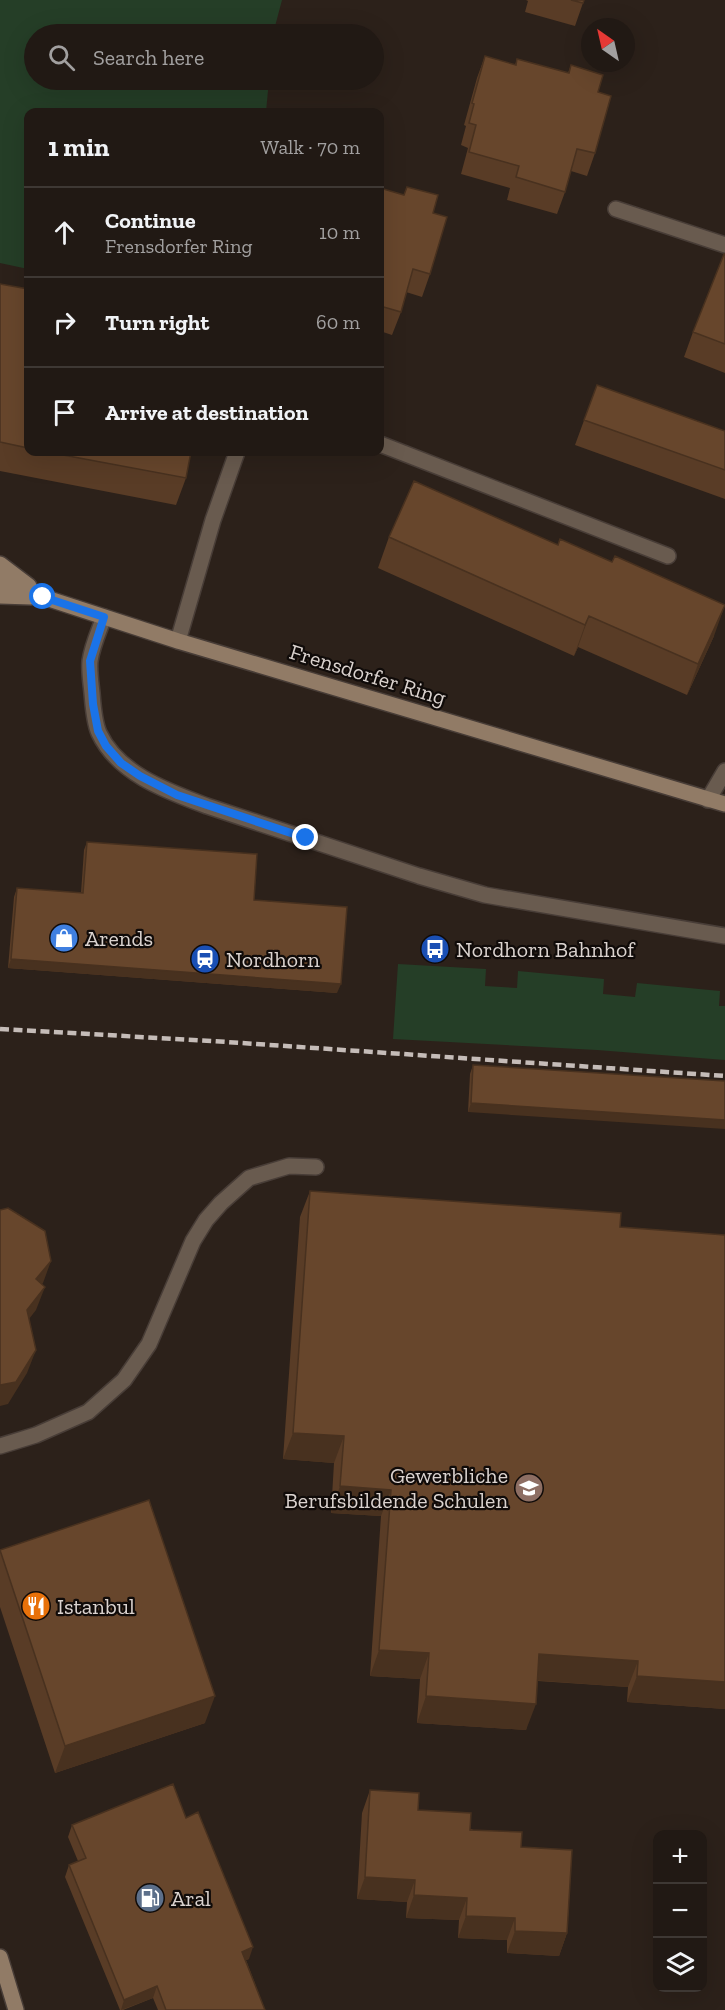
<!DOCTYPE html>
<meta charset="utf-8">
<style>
body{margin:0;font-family:"Zilla Slab",serif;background:#2d2622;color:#f1f3f6}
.controls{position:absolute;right:18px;bottom:18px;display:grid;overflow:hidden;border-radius:12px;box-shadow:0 6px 24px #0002}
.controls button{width:54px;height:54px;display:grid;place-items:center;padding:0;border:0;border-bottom:2px solid #3e3834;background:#211914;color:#f1f3f6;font:30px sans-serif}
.compass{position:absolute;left:581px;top:18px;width:54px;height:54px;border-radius:50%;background:#211914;box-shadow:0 6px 24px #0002;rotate:326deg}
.stop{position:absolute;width:18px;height:18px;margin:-14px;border:4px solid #1a73e8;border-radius:50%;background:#fff}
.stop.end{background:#1a73e8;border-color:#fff;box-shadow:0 2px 6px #0008}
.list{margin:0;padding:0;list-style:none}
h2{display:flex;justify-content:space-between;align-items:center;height:78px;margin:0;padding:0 24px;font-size:26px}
h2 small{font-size:20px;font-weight:400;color:#a2a0a0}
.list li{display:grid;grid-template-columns:39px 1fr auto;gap:18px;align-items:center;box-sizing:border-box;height:90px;padding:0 24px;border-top:2px solid #3e3834}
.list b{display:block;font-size:22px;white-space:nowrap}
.list p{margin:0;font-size:20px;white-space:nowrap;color:#a2a0a0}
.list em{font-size:20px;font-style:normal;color:#a2a0a0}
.icon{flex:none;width:33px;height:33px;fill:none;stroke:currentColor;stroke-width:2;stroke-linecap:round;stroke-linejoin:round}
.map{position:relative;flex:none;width:725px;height:2010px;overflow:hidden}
.search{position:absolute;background:#211914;box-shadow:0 6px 24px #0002;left:24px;top:24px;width:360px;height:66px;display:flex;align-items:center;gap:15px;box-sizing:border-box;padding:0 21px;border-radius:33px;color:#a2a0a0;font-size:22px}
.panel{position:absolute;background:#211914;box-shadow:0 6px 24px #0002;left:24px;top:108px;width:360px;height:348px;border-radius:12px}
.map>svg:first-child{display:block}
.green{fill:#253e27}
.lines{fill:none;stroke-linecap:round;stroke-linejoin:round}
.lane-casing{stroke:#483d37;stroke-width:18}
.street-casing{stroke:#483d37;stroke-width:18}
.secondary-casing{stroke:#483d37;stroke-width:18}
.lane{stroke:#695b4f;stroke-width:15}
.street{stroke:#695b4f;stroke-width:15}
.secondary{stroke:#917b66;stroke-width:15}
.rail{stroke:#c5bcb8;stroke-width:4.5;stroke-dasharray:9 4.5;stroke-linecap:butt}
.wall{fill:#593c26}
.shaded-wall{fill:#48311f}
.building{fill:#67462c;stroke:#48311f;stroke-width:1.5}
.route{stroke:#1a73e8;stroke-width:8}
.labels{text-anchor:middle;stroke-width:4.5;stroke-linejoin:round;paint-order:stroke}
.street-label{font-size:22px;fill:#dbd3cf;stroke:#100b09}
.poi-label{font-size:22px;fill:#dbd3cf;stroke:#100b09;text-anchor:start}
</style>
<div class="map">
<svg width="725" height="2010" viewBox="0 0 725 2010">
<rect width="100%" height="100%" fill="#2c211a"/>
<!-- green -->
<path class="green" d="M 0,0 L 282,0 L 273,34 L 34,34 L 34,80 L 269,80 L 266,112 L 28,112 L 28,269 L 0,263 Z
M 398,964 L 486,969 L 485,986 L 517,988 L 518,971 L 604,979 L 603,994 L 635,997 L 637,983 L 720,991 L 719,1006 L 725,1006 L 725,1060 L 597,1050 L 393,1039 Z"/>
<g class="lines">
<!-- lane casing -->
<g class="lane-casing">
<path id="lane" d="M 380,444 L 668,556
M 104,617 C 99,631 92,646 90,661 C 89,671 91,683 92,693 C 93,705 94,722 99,733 C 118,774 167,791 207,806 L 419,876 L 485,895 L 725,936
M 178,641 L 213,520 L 237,452"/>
</g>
<!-- street casing -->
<g class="street-casing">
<path id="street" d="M 616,209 L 725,245
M 708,800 L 725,771
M 0,1446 L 36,1435 L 88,1412 L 124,1380 L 149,1344 L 193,1241 L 206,1220 L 221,1203 L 249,1178 L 289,1166 L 316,1167"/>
</g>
<!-- secondary casing -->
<g class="secondary-casing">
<path id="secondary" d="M 0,564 L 29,586
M 0,581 L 43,597 L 178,641 L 725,804
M 0,596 L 31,597
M 0,1957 L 16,2010"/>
</g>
<!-- lane -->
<use href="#lane" class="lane"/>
<!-- street -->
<use href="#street" class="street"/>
<!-- secondary -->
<use href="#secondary" class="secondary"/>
<!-- rail -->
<path class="rail" d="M 0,1029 L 212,1041 L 725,1076"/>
</g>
<!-- wall -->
<path class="wall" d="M 526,0 L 584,0 L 575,26 L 525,12 L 528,1 Z
M 485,56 L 515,65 L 517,59 L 568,73 L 571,65 L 598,92 L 595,153 L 587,176 L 571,171 L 565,192 L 557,214 L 507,200 L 510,188 L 461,174 L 468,148 L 461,145 L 466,126 L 464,125 L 477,78 Z
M 380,188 L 433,213 L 430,274 L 422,297 L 406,292 L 401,312 L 392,335 L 380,331 Z
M 725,254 L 725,373 L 684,357 L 693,332 Z
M 0,284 L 28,289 L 28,452 L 191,452 L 186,478 L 176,505 L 0,471 Z
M 597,385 L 725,431 L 725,499 L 575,445 Z
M 389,537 L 714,636 L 687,695 L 578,647 L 574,656 L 378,568 Z
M 87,842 L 254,900 L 337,993 L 8,968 L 14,897 L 17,888 L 81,893 L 84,850 Z
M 473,1065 L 725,1081 L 468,1112 L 470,1074 Z
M 310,1191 L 620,1227 L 725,1235 L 725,1709 L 627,1702 L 628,1687 L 538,1681 L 526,1730 L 417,1723 L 420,1679 L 370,1676 L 381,1516 L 331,1513 L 334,1463 L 283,1459 L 300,1217 Z
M 0,1550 L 205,1723 L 55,1773 L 0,1607 Z
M 370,1790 L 418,1810 L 521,1847 L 567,1933 L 559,1956 L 507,1953 L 507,1940 L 458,1938 L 459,1920 L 406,1918 L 407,1902 L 357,1899 L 362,1813 Z
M 186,1818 L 249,1959 L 246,1960 L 265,2010 L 158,2010 L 153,1998 L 123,2010 L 120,2010 L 65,1877 L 69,1865 L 78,1861 L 68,1837 L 72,1825 Z"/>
<!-- shaded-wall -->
<path class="shaded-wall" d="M 725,605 L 714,636 L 687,695 L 698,664 Z
M 589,616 L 578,647 L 574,656 L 585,625 Z
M 11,959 L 341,984 L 337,993 L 8,968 Z
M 471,1103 L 725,1120 L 725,1129 L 468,1112 Z
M 51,1261 L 43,1283 L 28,1301 L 36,1279 Z
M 45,1287 L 36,1310 L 19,1332 L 27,1310 Z
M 36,1350 L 27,1373 L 8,1404 L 0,1406 L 0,1385 Z
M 293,1433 L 344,1436 L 334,1463 L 283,1459 Z
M 340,1486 L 391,1490 L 381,1516 L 331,1513 Z
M 379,1650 L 429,1653 L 420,1679 L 370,1676 Z
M 539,1654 L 638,1661 L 628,1687 L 530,1680 Z
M 637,1676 L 725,1682 L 725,1709 L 627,1702 Z
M 215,1696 L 205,1723 L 55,1773 L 65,1746 Z
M 426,1696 L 536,1704 L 526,1730 L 417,1723 Z
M 365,1877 L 415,1880 L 407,1902 L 357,1899 Z
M 414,1895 L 467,1898 L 459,1920 L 406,1918 Z
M 466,1916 L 515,1918 L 507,1940 L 458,1938 Z
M 515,1931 L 567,1933 L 559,1956 L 507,1953 Z
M 253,1947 L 249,1959 L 238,1963 L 242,1952 Z
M 157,1986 L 153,1998 L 121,2010 L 124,2000 Z"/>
<!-- building -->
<path class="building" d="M 571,0 L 584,0 L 583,3 Z
M 485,56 L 516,65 L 517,59 L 569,73 L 571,65 L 603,75 L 598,92 L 611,96 L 595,153 L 577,149 L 565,192 L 516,177 L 519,166 L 469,152 L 476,125 L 469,123 L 474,104 L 472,103 Z
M 407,187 L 438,195 L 433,213 L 447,217 L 430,274 L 413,269 L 401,312 L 380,306 L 380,188 L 404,195 Z
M 724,254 L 725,254 L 725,344 L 693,332 Z
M 0,284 L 28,289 L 28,448 L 0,442 Z
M 597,385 L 725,431 L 725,470 L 584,420 Z
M 47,452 L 191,452 L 186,478 Z
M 414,481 L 558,545 L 560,539 L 612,562 L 615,556 L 725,605 L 698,664 L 589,616 L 585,625 L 389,537 Z
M 87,842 L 257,854 L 254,900 L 347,907 L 341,984 L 11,959 L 17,888 L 83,893 Z
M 473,1065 L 725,1081 L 725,1120 L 471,1103 Z
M 310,1191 L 621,1213 L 620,1227 L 725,1235 L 725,1682 L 637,1676 L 638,1661 L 539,1654 L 536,1704 L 426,1696 L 429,1653 L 379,1650 L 391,1490 L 340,1486 L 344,1436 L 293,1433 Z
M 8,1208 L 45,1231 L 51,1261 L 36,1279 L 45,1287 L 27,1310 L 36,1350 L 16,1382 L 0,1385 L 0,1210 Z
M 149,1500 L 215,1696 L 65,1746 L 0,1550 Z
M 173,1784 L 186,1818 L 198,1812 L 253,1947 L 242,1952 L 265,2010 L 166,2010 L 157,1986 L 124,2000 L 69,1865 L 86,1858 L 72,1825 Z
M 370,1790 L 419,1793 L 418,1810 L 471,1813 L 470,1830 L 522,1832 L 521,1847 L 572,1850 L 567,1933 L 515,1931 L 515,1918 L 466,1916 L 467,1898 L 414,1895 L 415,1880 L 365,1877 Z"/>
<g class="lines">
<!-- route -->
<path class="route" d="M 43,597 L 104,617 L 90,661 L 93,704 L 98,731 L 106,746 L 121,763 L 140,776 L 177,795 L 306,838"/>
</g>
<!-- icons -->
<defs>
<g id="shop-disc" transform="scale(1.5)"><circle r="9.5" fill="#3f7fe0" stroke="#100b09"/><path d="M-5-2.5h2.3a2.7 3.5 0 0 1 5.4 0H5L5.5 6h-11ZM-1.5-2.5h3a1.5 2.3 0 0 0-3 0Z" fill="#fff"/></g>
<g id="bus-disc" transform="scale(1.5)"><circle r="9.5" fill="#1a4fb4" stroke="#100b09"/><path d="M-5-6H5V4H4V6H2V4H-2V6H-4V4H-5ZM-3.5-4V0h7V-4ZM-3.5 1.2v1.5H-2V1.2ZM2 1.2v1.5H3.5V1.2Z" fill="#fff"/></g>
<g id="station-disc" transform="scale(1.5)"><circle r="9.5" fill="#1a4fb4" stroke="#100b09"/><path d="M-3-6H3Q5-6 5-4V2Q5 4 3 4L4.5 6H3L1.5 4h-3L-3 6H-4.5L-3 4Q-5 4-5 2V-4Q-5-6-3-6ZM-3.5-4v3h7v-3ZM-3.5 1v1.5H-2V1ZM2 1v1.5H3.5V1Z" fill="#fff"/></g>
<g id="school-disc" transform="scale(1.5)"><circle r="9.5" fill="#8d6e63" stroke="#100b09"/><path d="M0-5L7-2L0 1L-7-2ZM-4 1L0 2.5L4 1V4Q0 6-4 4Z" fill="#fff"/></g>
<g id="restaurant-disc" transform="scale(1.5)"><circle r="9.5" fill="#e8710a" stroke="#100b09"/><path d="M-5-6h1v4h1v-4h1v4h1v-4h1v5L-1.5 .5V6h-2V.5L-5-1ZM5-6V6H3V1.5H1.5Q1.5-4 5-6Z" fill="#fff"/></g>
<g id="fuel-disc" transform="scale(1.5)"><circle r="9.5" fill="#5c6f8a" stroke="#100b09"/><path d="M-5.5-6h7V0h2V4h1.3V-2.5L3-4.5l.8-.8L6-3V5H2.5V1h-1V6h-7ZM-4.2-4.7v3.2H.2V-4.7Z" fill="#fff"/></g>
</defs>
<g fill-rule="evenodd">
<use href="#shop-disc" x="64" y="938"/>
<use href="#bus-disc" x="435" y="949"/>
<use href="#station-disc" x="205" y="959"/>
<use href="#school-disc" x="529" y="1488"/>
<use href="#restaurant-disc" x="36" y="1606"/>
<use href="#fuel-disc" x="150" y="1898"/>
</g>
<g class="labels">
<!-- street labels -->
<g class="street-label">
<text transform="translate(368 674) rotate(17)" y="8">Frensdorfer Ring</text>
</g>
<!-- poi labels -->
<g class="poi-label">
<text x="85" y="946">Arends</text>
<text x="456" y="957">Nordhorn Bahnhof</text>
<text x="226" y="967">Nordhorn</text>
<text x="508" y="1483" text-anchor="end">Gewerbliche<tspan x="508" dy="25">Berufsbildende Schulen</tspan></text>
<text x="57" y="1614">Istanbul</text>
<text x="171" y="1906">Aral</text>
</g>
</g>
</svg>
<div class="controls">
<button>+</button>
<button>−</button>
<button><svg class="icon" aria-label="layers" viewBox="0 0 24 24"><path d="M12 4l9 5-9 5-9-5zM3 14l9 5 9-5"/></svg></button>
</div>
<svg class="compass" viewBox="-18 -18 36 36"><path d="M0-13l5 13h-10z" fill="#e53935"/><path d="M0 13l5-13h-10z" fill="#a2a0a0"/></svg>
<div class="stop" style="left:43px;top:597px"></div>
<div class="stop end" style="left:306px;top:838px"></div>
<div class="search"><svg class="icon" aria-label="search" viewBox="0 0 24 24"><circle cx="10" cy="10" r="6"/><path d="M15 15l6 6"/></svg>Search here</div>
<section class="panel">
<h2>1 min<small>Walk · 70 m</small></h2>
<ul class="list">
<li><svg class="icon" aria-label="ahead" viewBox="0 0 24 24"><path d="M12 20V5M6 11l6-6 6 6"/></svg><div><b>Continue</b><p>Frensdorfer Ring</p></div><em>10 m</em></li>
<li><svg class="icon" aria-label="right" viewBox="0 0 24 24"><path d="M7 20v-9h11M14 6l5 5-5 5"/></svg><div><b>Turn right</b></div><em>60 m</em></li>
<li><svg class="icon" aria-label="arrive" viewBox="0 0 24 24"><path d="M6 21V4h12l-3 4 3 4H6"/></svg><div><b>Arrive at destination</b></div></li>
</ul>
</section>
</div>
